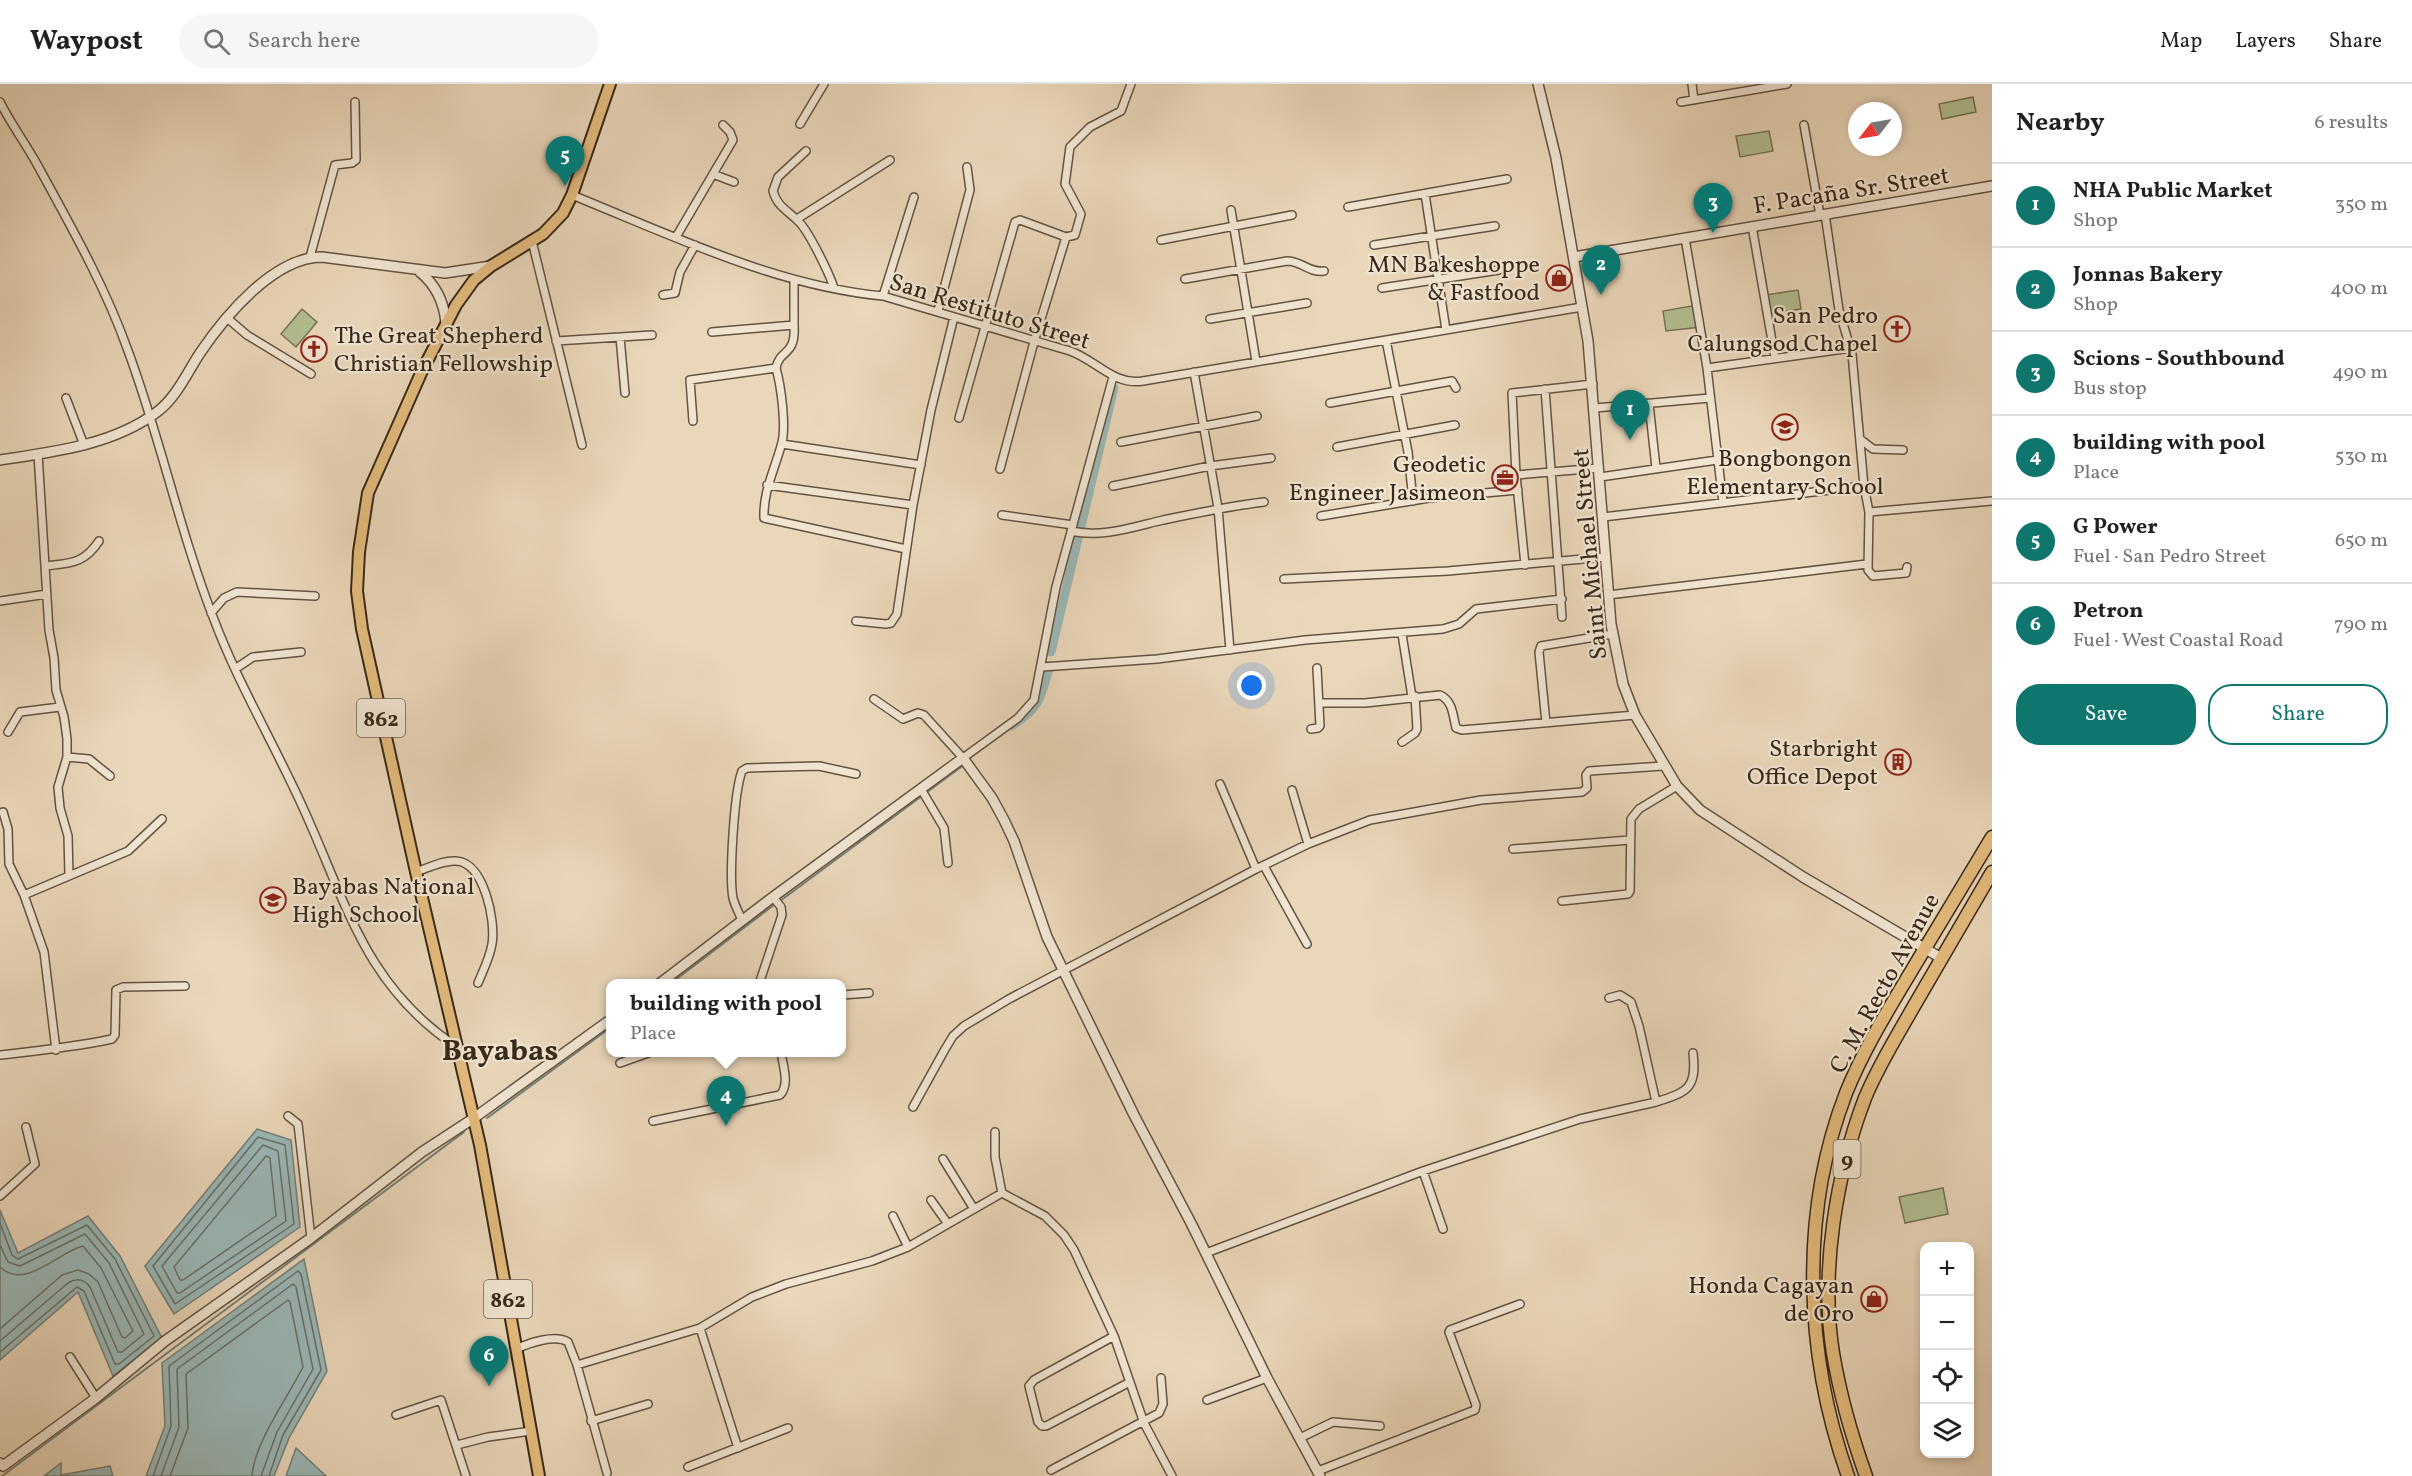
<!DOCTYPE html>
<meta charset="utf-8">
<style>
body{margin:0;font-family:Vollkorn,serif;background:#f6f6f6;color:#202124}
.controls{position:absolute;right:18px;bottom:18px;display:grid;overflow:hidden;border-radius:12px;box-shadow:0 3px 9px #0003}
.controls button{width:54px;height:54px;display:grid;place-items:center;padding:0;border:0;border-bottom:2px solid #e0e0e0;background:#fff;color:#202124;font:30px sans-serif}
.compass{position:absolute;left:1848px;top:18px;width:54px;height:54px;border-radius:50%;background:#fff;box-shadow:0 3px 9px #0003;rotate:239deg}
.you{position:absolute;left:1252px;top:602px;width:21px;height:21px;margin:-15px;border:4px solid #fff;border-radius:50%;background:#1a73e8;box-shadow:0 0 0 9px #1a73e833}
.badge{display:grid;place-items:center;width:39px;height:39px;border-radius:50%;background:#0f766e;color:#fff;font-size:20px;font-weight:700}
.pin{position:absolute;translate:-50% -50px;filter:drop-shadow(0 2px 3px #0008)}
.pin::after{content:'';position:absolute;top:32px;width:21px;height:18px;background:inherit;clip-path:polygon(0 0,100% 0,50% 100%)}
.popup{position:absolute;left:606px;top:895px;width:240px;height:78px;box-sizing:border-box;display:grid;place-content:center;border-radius:12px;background:#fff;filter:drop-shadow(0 2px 4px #0005);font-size:20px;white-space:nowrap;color:#757577}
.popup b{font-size:22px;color:#202124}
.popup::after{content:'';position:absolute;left:50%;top:100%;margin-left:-12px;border:12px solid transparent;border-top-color:#fff}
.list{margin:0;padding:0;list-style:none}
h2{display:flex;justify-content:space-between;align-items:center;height:78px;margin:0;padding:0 24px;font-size:26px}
h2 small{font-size:20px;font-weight:400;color:#757577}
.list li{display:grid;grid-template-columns:39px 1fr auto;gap:18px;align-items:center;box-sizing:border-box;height:84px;padding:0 24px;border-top:2px solid #e0e0e0}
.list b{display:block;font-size:22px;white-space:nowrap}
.list p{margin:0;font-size:20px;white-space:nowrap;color:#757577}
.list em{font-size:20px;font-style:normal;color:#757577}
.actions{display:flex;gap:12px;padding:18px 24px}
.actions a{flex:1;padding:14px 0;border:2px solid #0f766e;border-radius:24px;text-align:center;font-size:21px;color:#0f766e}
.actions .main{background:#0f766e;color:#fff}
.icon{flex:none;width:33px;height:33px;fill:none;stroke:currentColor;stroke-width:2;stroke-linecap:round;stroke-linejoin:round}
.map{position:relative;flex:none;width:1992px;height:1392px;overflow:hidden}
header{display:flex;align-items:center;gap:36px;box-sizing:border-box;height:84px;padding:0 30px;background:#fff;border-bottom:2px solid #e0e0e0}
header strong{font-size:28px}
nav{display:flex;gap:33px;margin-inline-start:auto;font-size:21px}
.search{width:420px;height:54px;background:#f6f6f6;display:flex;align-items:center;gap:15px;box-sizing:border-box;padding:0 21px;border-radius:33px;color:#757577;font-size:22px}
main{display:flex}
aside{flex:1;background:#fff}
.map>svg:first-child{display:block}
.green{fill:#b3bf92;stroke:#767456;stroke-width:1.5}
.water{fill:#9ab8b8;stroke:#737f79;stroke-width:1.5}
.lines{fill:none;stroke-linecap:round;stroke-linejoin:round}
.shore{stroke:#697069;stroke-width:1.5}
.stream{stroke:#737f79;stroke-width:2}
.canal{stroke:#9ab8b8;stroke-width:9}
.minor-casing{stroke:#645442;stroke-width:10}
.tertiary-casing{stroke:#645442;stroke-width:12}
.primary-casing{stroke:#38291a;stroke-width:14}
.trunk-casing{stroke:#38291a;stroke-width:15}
.minor{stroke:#f1e5d2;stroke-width:7}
.tertiary{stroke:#f1e5d2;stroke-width:9}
.primary{stroke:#e5bc7d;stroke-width:10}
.trunk{stroke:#e5bc7d;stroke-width:12}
.labels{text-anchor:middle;stroke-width:4.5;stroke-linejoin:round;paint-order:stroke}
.shield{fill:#f1e5d2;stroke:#706151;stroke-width:1.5}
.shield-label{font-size:22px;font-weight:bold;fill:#38291a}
.street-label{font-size:24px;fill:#38291a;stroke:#f1e5d2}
.poi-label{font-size:24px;fill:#38291a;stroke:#f1e5d2;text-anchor:end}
.district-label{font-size:30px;font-weight:bold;fill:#38291a;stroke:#f1e5d2}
</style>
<header>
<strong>Waypost</strong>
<div class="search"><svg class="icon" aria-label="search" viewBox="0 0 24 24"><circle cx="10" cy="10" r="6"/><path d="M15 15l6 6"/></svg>Search here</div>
<nav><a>Map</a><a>Layers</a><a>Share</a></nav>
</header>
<main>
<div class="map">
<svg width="1992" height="1392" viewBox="0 0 1992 1392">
<rect width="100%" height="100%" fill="#ead7ba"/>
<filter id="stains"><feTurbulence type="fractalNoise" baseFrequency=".00333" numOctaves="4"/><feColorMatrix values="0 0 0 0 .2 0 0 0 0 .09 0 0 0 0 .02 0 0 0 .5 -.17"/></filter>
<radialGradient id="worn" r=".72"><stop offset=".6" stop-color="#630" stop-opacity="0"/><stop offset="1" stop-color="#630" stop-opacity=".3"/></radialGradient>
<!-- green -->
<path class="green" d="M 1973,13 L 1976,28 L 1942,35 L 1939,20 Z
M 1769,47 L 1773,67 L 1740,73 L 1736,52 Z
M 1798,206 L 1801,225 L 1769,230 L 1766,211 Z
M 1697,221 L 1701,243 L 1666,247 L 1663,227 Z
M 302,225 L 317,238 L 296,263 L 281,250 Z
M 1943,1104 L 1948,1130 L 1905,1139 L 1899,1113 Z"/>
<!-- water -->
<path class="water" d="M 257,1045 L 291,1056 L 300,1143 L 174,1230 L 145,1182 Z
M 0,1126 L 18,1169 L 88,1132 L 120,1172 L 162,1254 L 113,1292 L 78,1208 L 0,1276 Z
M 304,1175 L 327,1287 L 289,1354 L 274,1392 L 146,1392 L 165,1342 L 162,1279 Z
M 296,1364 L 326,1392 L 286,1392 Z
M 61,1379 L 61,1391 L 110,1382 L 113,1392 L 44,1392 Z"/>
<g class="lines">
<!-- shore -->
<path class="shore" d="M 258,1053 L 285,1061 L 294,1140 L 175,1220 L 153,1182 Z
M 263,1061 L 278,1067 L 286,1137 L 180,1209 L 177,1209 L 162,1182 Z
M 266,1072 L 270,1074 L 276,1132 L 183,1196 L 180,1196 L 174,1183 Z
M 0,1139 L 12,1171 L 18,1175 L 87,1141 L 115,1175 L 154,1252 L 119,1280 L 115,1280 L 84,1207 L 77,1203 L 0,1268
M 0,1161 L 8,1178 L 20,1182 L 85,1150 L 109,1179 L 144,1250 L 122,1268 L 118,1268 L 90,1203 C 84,1195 76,1194 68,1199 L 0,1257
M 0,1183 C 25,1207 58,1168 83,1162 L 101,1184 L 133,1247 L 125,1254 L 122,1253 L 98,1198 L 89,1190 L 78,1186 L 62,1191 L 0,1245
M 153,1392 L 171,1342 L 169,1282 L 298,1187 L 301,1190 L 321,1286 L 283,1351 L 269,1392
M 161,1392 L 179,1343 L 177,1285 L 293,1200 L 296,1203 L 313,1285 L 277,1348 L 261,1392
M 170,1392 L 188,1344 L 186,1290 L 288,1216 L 290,1218 L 303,1283 C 288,1313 254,1359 252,1392"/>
<!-- stream -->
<path class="stream" d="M 780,817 L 961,683
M 670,900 L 775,820
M 487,1034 L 610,944
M 2,1392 L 464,1048"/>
<!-- canal -->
<path class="canal" d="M 1051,568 L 1114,304
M 1011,642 C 1039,625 1041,614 1049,584"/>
<!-- minor casing -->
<g class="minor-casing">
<path id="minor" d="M 1692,0 L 1694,16
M 0,18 C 11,40 26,60 38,82 C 70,141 104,200 127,264 C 160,352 179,445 213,533 C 238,600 275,661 304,726 C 347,820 365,902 457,963
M 1681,18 L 1787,0
M 800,40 L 824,0
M 1804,41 L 1820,131
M 806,67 L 778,93 L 773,107 C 777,122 787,126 797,136 C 808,145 829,189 834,204
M 713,90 L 734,98
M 1425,110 L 1446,246
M 572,111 C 671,151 776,202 883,212 L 1070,267 C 1096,276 1114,302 1143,297 L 1582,223
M 1348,123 L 1507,95
M 1231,126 L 1256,277
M 1825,130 L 1839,226 L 1852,270 L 1864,402 L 1869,428 L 1868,486 L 1873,492 L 1906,489 L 1907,483
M 797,135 L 890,76
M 1752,142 L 1775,274
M 676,153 L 733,56 L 730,48 L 723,41
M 1685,154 L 1707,284 L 1851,264
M 1161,156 L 1292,131
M 532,157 L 582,361
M 1374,161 L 1495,142
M 310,173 L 335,81 L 352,79 L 356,76 L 355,18
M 1185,195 L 1287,177 C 1302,177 1309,189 1324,187
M 1382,204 L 1499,186
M 663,211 L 675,209 L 680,188 L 695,161
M 883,212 L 914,113
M 938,227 L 970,106 L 967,83
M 227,234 L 247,251 L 311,290
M 1210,235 L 1307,219
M 712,248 L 794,241 L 794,197
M 620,253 L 625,309
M 1386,256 L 1408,368 L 1413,417
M 556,257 L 652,251
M 776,284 C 781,302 787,345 781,362 C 774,387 763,408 764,434 L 906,465
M 1707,284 L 1723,418
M 1194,288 L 1218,424 L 1230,566
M 1545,305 L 1562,533
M 66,314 L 84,361
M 1330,319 L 1452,297 L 1456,304
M 1649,320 L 1656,384
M 1595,324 L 1710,314
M 959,334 L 1015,138 L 1020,136 L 1066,153 L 1075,151 L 1081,130 L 1065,100 L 1070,63 L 1090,43 L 1121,27 L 1131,0
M 693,337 L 690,296 L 776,284 C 780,264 796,273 794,241
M 1860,355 L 1873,365 L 1903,366
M 1121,358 L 1257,332
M 782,360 L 921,381
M 1337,363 L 1455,341
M 38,370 L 49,546 L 54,574 L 56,606 L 64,633 L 67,655 L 67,673 L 58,703 L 60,724 L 68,752 L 69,791
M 1000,385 L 1034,258 L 1066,153
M 1516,391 L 1599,384
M 1600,393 L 1717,376
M 767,401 L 913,421
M 1113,402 L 1210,382 L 1271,374
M 1869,428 L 1992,417
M 1002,431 L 1073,441
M 1321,432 L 1429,414 L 1518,406
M 1603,433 L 1864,402
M 1071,447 C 1102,454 1133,443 1163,436 C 1197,429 1230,422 1264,418
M 1525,481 L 1516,391 L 1512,309 L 1593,300
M 45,482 C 70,479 84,480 99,457
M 1284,495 L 1448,487 L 1606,473
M 1608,511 L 1867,480
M 0,517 L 47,510
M 211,529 L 224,514 L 237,508 L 315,512
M 856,537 L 886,540 L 891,539 L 897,530 L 913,421 L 931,326 L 954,233
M 1402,550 L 1412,613
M 1042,583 L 1157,575 L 1305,556 L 1443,545 L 1459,540 L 1476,525 L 1562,515
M 235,585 L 253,573 L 301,568
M 874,615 L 903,635 L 918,629 L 924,631 L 963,674 L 1018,634 L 1034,616 L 1056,503 L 1113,293
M 1319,619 L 1365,619 L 1440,611 C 1453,617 1453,632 1456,644 L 1462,646 L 1635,631
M 1546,639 L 1539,568 L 1541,562 L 1613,550
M 1311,645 L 1318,644 L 1320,642 L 1317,584
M 8,648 L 20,628 L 60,623
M 1402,658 L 1415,649 L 1417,645 L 1415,612
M 67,673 L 89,675 L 110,692
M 1220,700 L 1256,785
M 921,705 L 944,744 L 948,779
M 1292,706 L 1308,760
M 3,728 L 8,745 L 9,780 L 24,811 L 44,868 L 56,966
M 1513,765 L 1630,756
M 1264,782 L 1307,860
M 416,788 C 428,784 443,776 456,777 C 484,778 496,837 492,860 C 490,873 483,887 478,899
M 24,811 L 128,767 L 162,735
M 1562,817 L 1628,810 L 1630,807 L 1631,735 L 1639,725 L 1677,702
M 742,836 C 739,829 735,822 733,814 C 729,793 734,708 742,687 L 747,684 L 819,682 L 856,690
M 759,900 L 782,831 L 781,823 L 773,813
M 842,911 L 869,909
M 0,971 C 37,967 75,963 112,955 L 115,951 L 116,906 L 123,903 L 185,902
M 620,979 L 651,968
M 1656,1018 C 1688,1008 1697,1004 1693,969
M 913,1023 L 944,967 L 953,952 L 964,942 L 1009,915 L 1256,785 L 1308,760 L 1370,736 L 1481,716 L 1582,708 L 1587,704 L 1586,691 L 1589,687 L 1663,682
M 288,1032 L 298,1040 L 311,1154
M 653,1037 L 780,1011 C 790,1001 783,982 781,968
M 995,1048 L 995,1073 L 1002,1109
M 943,1075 L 974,1125
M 1423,1087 L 1443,1145
M 0,1112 L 35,1080 L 26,1043
M 931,1116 L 948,1140
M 893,1132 L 908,1163
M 1206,1169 L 1423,1087 L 1580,1035 L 1656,1018 L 1639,942 L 1631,918 L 1620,911 L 1609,914
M 700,1244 L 738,1364
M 1114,1252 L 1034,1296 L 1029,1302 L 1038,1338 L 1042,1342 L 1046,1342 L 1130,1298
M 516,1265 C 529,1259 555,1250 568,1258 L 577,1281 L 607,1389
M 70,1273 L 96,1314
M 577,1281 L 700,1244 L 752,1213 L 786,1200 L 872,1177 L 908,1163 L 1002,1109 L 1045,1132 L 1064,1151 L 1074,1166 L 1114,1252 L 1144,1339 L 1172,1392
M 1207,1316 L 1267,1294
M 396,1331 L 441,1316 L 466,1392
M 591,1337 L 648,1320
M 1300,1354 L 1333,1338 L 1380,1342
M 457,1361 L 488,1353 L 531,1347
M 688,1383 L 788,1344
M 1051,1386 L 1159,1329 L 1163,1320 L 1161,1294
M 1318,1387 L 1475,1326 L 1476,1321 L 1449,1248 L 1450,1246 L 1520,1220"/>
</g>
<!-- tertiary casing -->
<g class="tertiary-casing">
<path id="tertiary" d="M 1538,0 L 1556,74 L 1588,257 L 1611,540 L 1623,600 L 1635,631 L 1677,702 L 1700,726 L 1803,793 L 1941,874
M 1574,173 L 1992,102
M 420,188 C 436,201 444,218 446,239
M 0,376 C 53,368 113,361 157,328 C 176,314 187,289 200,269 C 225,232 274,173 322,173 L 445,189 L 491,182
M 659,900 L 773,813 L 963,674 L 992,714 L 1004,736 L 1014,757 L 1047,853 L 1134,1031 L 1192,1141 L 1267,1294 L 1320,1392
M 0,1379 L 3,1382 L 96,1314 L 165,1257 L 311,1154 L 422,1068 L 474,1034 L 610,936"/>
</g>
<!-- primary casing -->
<g class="primary-casing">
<path id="primary" d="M 539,1392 L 480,1061 L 416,788 L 362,545 L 357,507 L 359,468 L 368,409 L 422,287 L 456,221 L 474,196 L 491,182 L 543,150 L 563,129 L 572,111 L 610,0"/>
</g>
<!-- trunk casing -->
<g class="trunk-casing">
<path id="trunk" d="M 1848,1392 C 1805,1271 1799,1131 1846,1009 C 1864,964 1890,923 1915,881 C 1941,838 1966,796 1992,753
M 1866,1392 C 1852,1353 1840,1311 1833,1269 C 1820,1189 1836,1090 1865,1014 C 1878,982 1897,952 1914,922 C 1940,877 1966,833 1992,788"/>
</g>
<!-- minor -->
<use href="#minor" class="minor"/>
<!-- tertiary -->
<use href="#tertiary" class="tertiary"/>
<!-- primary -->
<use href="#primary" class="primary"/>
<!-- trunk -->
<use href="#trunk" class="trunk"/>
</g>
<!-- icons -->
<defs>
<g id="shop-ring" transform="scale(1.35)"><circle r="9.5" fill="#f1e5d2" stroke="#8f2418" stroke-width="1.5"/><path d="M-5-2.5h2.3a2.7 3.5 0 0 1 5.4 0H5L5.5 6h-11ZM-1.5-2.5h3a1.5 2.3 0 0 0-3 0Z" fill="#8f2418"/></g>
<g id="church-ring" transform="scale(1.35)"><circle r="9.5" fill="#f1e5d2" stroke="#8f2418" stroke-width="1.5"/><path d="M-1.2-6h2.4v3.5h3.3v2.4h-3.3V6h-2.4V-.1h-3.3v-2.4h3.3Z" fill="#8f2418"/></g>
<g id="school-ring" transform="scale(1.35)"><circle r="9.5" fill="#f1e5d2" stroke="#8f2418" stroke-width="1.5"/><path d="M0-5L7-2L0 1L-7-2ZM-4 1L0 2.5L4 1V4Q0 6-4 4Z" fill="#8f2418"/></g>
<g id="office-ring" transform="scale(1.35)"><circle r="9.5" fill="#f1e5d2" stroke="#8f2418" stroke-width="1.5"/><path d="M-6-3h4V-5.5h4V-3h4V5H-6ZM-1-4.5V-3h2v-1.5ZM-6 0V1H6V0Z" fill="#8f2418"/></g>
<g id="building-ring" transform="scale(1.35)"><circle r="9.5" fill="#f1e5d2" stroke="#8f2418" stroke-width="1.5"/><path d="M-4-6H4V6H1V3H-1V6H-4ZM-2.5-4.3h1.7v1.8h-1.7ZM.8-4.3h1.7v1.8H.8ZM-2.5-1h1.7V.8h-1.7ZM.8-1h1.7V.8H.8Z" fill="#8f2418"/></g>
</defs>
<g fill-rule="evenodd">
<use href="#shop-ring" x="1559" y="194"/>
<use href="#church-ring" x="1897" y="245"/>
<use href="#church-ring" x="314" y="265"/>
<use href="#school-ring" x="1785" y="343"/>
<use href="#office-ring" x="1505" y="394"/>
<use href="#building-ring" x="1898" y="678"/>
<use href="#school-ring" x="273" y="816"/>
<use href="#shop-ring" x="1874" y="1215"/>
</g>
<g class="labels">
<!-- shield labels -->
<g class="shield">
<rect x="357" y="615" width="48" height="38" rx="4.5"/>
<rect x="1833.5" y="1056" width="27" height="38" rx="4.5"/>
<rect x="484" y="1196" width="48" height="38" rx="4.5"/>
</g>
<g class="shield-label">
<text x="381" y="642">862</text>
<text x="1847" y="1083">9</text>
<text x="508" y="1223">862</text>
</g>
<!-- street labels -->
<g class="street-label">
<text transform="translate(1851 106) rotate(-9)" y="8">F. Pacaña Sr. Street</text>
<text transform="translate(990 227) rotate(17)" y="8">San Restituto Street</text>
<text transform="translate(1589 470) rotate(-95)" y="8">Saint Michael Street</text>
<text transform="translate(1884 899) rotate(-61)" y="8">C. M. Recto Avenue</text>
</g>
<!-- poi labels -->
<g class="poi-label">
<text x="1540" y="188">MN Bakeshoppe<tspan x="1540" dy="28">&amp; Fastfood</tspan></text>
<text x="1878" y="239">San Pedro<tspan x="1878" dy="28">Calungsod Chapel</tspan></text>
<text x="334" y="259" text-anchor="start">The Great Shepherd<tspan x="334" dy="28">Christian Fellowship</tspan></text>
<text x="1785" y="382" text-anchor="middle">Bongbongon<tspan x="1785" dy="28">Elementary School</tspan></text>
<text x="1486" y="388">Geodetic<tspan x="1486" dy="28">Engineer Jasimeon</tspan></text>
<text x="1878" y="672">Starbright<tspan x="1878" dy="28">Office Depot</tspan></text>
<text x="292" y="810" text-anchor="start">Bayabas National<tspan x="292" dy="28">High School</tspan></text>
<text x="1854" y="1209">Honda Cagayan<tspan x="1854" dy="28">de Oro</tspan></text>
</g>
<!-- district labels -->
<g class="district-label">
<text x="500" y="976">Bayabas</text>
</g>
</g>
<rect width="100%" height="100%" filter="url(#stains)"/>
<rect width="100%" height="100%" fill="url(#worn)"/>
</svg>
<div class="controls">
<button>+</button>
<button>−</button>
<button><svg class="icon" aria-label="locate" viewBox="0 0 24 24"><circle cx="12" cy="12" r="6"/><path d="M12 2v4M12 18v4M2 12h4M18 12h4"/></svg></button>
<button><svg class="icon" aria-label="layers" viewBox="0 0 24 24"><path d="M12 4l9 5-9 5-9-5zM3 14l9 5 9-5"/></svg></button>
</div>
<svg class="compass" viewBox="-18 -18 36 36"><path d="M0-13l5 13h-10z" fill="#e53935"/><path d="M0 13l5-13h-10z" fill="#757577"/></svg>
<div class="you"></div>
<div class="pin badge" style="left:1630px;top:356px">1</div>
<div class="pin badge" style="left:1601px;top:211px">2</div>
<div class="pin badge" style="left:1713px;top:149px">3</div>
<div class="pin badge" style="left:726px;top:1042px">4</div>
<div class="popup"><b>building with pool</b>Place</div>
<div class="pin badge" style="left:565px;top:102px">5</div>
<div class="pin badge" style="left:489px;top:1302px">6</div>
</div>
<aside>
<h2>Nearby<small>6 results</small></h2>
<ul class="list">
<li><span class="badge">1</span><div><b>NHA Public Market</b><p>Shop</p></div><em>350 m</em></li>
<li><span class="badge">2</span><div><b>Jonnas Bakery</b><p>Shop</p></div><em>400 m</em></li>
<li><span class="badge">3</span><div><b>Scions - Southbound</b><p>Bus stop</p></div><em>490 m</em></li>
<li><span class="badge">4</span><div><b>building with pool</b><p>Place</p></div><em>530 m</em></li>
<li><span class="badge">5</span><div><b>G Power</b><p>Fuel · San Pedro Street</p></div><em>650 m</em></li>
<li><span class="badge">6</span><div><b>Petron</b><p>Fuel · West Coastal Road</p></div><em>790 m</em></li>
</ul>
<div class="actions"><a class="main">Save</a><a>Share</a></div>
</aside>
</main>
